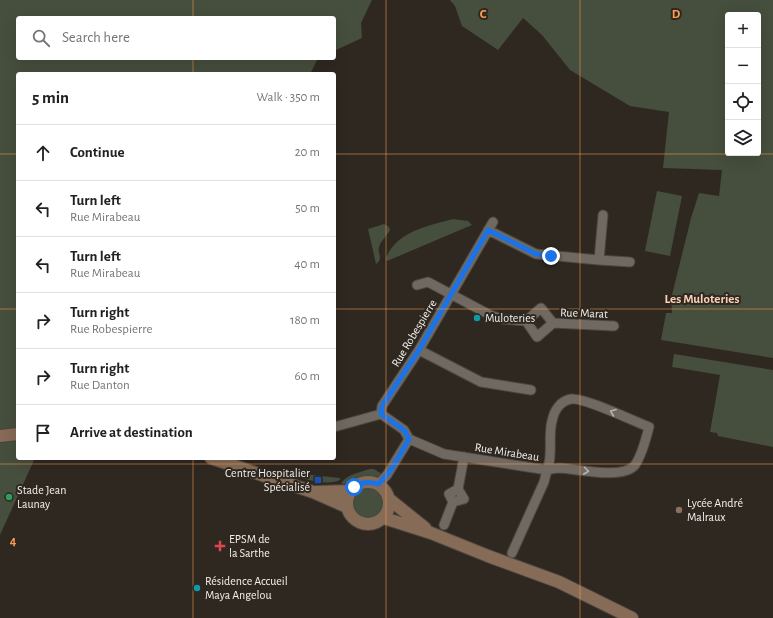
<!DOCTYPE html>
<meta charset="utf-8">
<style>
body{margin:0;font-family:"Alegreya Sans",sans-serif;background:#f6f6f6;color:#202124}
.controls{position:absolute;right:12px;top:12px;display:grid;overflow:hidden;border-radius:4px;box-shadow:0 4px 16px #0002}
.controls button{width:36px;height:36px;display:grid;place-items:center;padding:0;border:0;border-bottom:1px solid #e0e0e0;background:#fff;color:#202124;font:20px sans-serif}
.stop{position:absolute;width:12px;height:12px;margin:-9px;border:3px solid #1a73e8;border-radius:50%;background:#fff}
.stop.end{background:#1a73e8;border-color:#fff;box-shadow:0 1px 4px #0008}
.list{margin:0;padding:0;list-style:none}
h2{display:flex;justify-content:space-between;align-items:center;height:52px;margin:0;padding:0 16px;font-size:17px}
h2 small{font-size:13px;font-weight:400;color:#757577}
.list li{display:grid;grid-template-columns:26px 1fr auto;gap:12px;align-items:center;box-sizing:border-box;height:56px;padding:0 16px;border-top:1px solid #e0e0e0}
.list b{display:block;font-size:15px;white-space:nowrap}
.list p{margin:0;font-size:13px;white-space:nowrap;color:#757577}
.list em{font-size:13px;font-style:normal;color:#757577}
.icon{flex:none;width:22px;height:22px;fill:none;stroke:currentColor;stroke-width:2;stroke-linecap:round;stroke-linejoin:round}
.map{position:relative;flex:none;width:773px;height:618px;overflow:hidden}
.search{position:absolute;background:#fff;box-shadow:0 4px 16px #0002;left:16px;top:16px;width:320px;height:44px;display:flex;align-items:center;gap:10px;box-sizing:border-box;padding:0 14px;border-radius:4px;color:#757577;font-size:15px}
.panel{position:absolute;background:#fff;box-shadow:0 4px 16px #0002;left:16px;top:72px;width:320px;height:388px;border-radius:4px}
.map>svg:first-child{display:block}
.green{fill:#464e3d;fill-rule:evenodd}
.lines{fill:none;stroke-linecap:round;stroke-linejoin:round}
.street-casing{stroke:#4b4640;stroke-width:11}
.secondary-casing{stroke:#4b4640;stroke-width:14}
.street{stroke:#706961;stroke-width:9}
.secondary{stroke:#866b56;stroke-width:12}
.oneway{stroke:#b9b3ad}
.route{stroke:#1a73e8;stroke-width:5}
.grid{fill:none;stroke:#fb9e51;stroke-width:1;stroke-opacity:0.55}
.culture-dot{fill:#0f9aa8;stroke:#2e2821;stroke-width:1.5}
.transit-dot{fill:#1a4fb4;stroke:#2e2821;stroke-width:1.5}
.leisure-dot{fill:#2e9e5b;stroke:#2e2821;stroke-width:1.5}
.education-dot{fill:#8d6e63;stroke:#2e2821;stroke-width:1.5}
.health-dot{fill:#e0444e;stroke:#2e2821;stroke-width:1.5}
.labels{text-anchor:middle;stroke-width:4;stroke-linejoin:round;paint-order:stroke}
.street-label{font-size:12px;fill:#f4f0ec;stroke:#2e2821}
.poi-label{font-size:12px;fill:#f4f0ec;stroke:#2e2821;text-anchor:start}
.neighbourhood-label{font-size:13px;font-weight:bold;fill:#f9d0b3;stroke:#2e2821}
.grid-label{font-size:13px;text-anchor:middle;font-weight:bold;fill:#fb9e51;stroke:#2e2821;stroke-width:4;stroke-linejoin:round;paint-order:stroke}
</style>
<div class="map">
<svg width="773" height="618" viewBox="0 0 773 618">
<rect width="100%" height="100%" fill="#2e2821"/>
<!-- green -->
<path class="green" d="M 0,0 L 372,0 L 361,23 L 362,38 L 334,51 L 334,18 L 18,18 L 18,58 L 321,58 L 317,60 L 310,74 L 18,74 L 18,434 L 0,436 Z
M 450,0 L 773,0 L 773,358 L 661,340 L 666,313 L 672,313 L 671,299 L 691,218 L 699,193 L 719,196 L 722,170 L 663,168 L 669,112 L 630,106 L 570,70 L 542,35 L 523,18 L 498,50 L 462,26 L 455,6 ZM 728,15 L 758,15 L 758,153 L 728,153 Z
M 657,191 L 682,196 L 670,256 L 645,251 Z
M 453,219 L 468,221 L 472,225 L 387,261 L 386,258 C 397,231 428,226 453,219 Z
M 384,224 L 389,227 L 390,230 C 387,236 381,240 379,247 C 377,254 384,258 376,264 L 368,229 Z
M 674,354 L 773,370 L 773,447 L 718,436 L 717,433 L 710,432 L 720,375 L 672,367 Z
M 18,440 L 18,458 L 35,458 L 0,535 L 0,443 Z
M 370,469 L 374,469 L 382,474 C 375,479 368,476 361,478 C 354,481 350,484 342,484 L 341,483 C 347,474 361,472 370,469 Z
M 292,474 L 294,473 L 340,478 L 340,480 C 326,486 306,480 292,474 Z
M351 503a17 17 0 1 1 34 0a17 17 0 1 1-34 0Z"/>
<g class="lines">
<!-- street casing -->
<g class="street-casing">
<path id="street" d="M 488,230 L 536,254 L 599,260 L 603,215
M 599,260 L 630,262
M 417,285 L 428,282 L 490,315 L 502,319 L 526,321 L 541,308 L 553,323 L 537,337 L 526,321
M 553,323 L 614,326
M 419,350 L 481,382 L 531,390
M 381,414 L 404,430 L 409,439 L 444,454 L 547,470 C 551,469 556,468 560,468 C 577,469 623,480 635,465 C 642,455 646,439 649,427 C 633,421 584,397 571,399 C 560,401 554,411 552,421 C 549,432 551,444 550,455 C 550,464 546,473 544,482 L 512,553
M 381,414 L 382,406 L 419,350 L 493,222
M 334,427 L 381,414
M 378,484 L 387,475 L 409,439
M 458,489 L 464,499 L 453,502 L 449,494 L 458,489 L 464,457
M 444,525 L 453,502"/>
</g>
<!-- secondary casing -->
<g class="secondary-casing">
<path id="secondary" d="M 0,436 L 18,434
M 211,458 L 313,492 L 347,507
M347 503a21 21 0 1 1 42 0a21 21 0 1 1-42 0Z
M 316,492 L 350,491
M 389,499 L 425,528
M 384,518 L 431,533 L 488,556 L 559,582 L 632,618"/>
</g>
<!-- street -->
<use href="#street" class="street"/>
<!-- secondary -->
<use href="#secondary" class="secondary"/>
</g>
<!-- one-way arrows -->
<defs><path id="oneway-chevron" d="M-2-3.5L2.5 0L-2 3.5" fill="none" stroke-width="1.6" stroke-linecap="round" stroke-linejoin="round"/></defs>
<g class="oneway">
<use href="#oneway-chevron" transform="translate(613 412) rotate(-158)"/>
<use href="#oneway-chevron" transform="translate(586 471) rotate(7)"/>
</g>
<g class="lines">
<!-- route -->
<path class="route" d="M 354,487 C 361,482 368,481 378,484 C 392,472 400,454 409,439 L 404,430 L 381,414 L 382,406 L 419,350 L 488,230 L 536,254 L 551,256"/>
</g>
<!-- grid -->
<path class="grid" d="M 193,0 L 193,18M 386,0 L 386,618M 580,0 L 580,618M 193,58 L 193,74M 0,154 L 18,154M 334,154 L 773,154M 0,309 L 18,309M 334,309 L 773,309M 193,458 L 193,618M 0,464 L 773,464"/>
<!-- markers -->
<g class="culture-dot">
<circle cx="477" cy="318" r="4"/>
<circle cx="197" cy="588" r="4"/>
</g>
<rect class="transit-dot" x="314" y="476" width="8" height="8" rx="2"/>
<circle class="leisure-dot" cx="9" cy="497" r="4"/>
<circle class="education-dot" cx="679" cy="510" r="4"/>
<path class="health-dot" d="M218 540h4v4h4v4h-4v4h-4v-4h-4v-4h4z"/>
<g class="labels">
<!-- street labels -->
<g class="street-label">
<text transform="translate(584 313) rotate(2)" y="4">Rue Marat</text>
<text transform="translate(414 333) rotate(-59)" y="4">Rue Robespierre</text>
<text transform="translate(507 452) rotate(9)" y="4">Rue Mirabeau</text>
</g>
<!-- poi labels -->
<g class="poi-label">
<text x="485" y="322">Muloteries</text>
<text x="310" y="477" text-anchor="end">Centre Hospitalier<tspan x="310" dy="14">Spécialisé</tspan></text>
<text x="17" y="494">Stade Jean<tspan x="17" dy="14">Launay</tspan></text>
<text x="687" y="507">Lycée André<tspan x="687" dy="14">Malraux</tspan></text>
<text x="229" y="543">EPSM de<tspan x="229" dy="14">la Sarthe</tspan></text>
<text x="205" y="585">Résidence Accueil<tspan x="205" dy="14">Maya Angelou</tspan></text>
</g>
<!-- neighbourhood labels -->
<g class="neighbourhood-label">
<text x="702" y="303">Les Muloteries</text>
</g>
</g>
<g class="grid-label">
<text x="483" y="18">C</text>
<text x="676" y="18">D</text>
<text x="13" y="545">4</text>
</g>
</svg>
<div class="controls">
<button>+</button>
<button>−</button>
<button><svg class="icon" aria-label="locate" viewBox="0 0 24 24"><circle cx="12" cy="12" r="6"/><path d="M12 2v4M12 18v4M2 12h4M18 12h4"/></svg></button>
<button><svg class="icon" aria-label="layers" viewBox="0 0 24 24"><path d="M12 4l9 5-9 5-9-5zM3 14l9 5 9-5"/></svg></button>
</div>
<div class="stop" style="left:354px;top:487px"></div>
<div class="stop end" style="left:551px;top:256px"></div>
<div class="search"><svg class="icon" aria-label="search" viewBox="0 0 24 24"><circle cx="10" cy="10" r="6"/><path d="M15 15l6 6"/></svg>Search here</div>
<section class="panel">
<h2>5 min<small>Walk · 350 m</small></h2>
<ul class="list">
<li><svg class="icon" aria-label="ahead" viewBox="0 0 24 24"><path d="M12 20V5M6 11l6-6 6 6"/></svg><div><b>Continue</b></div><em>20 m</em></li>
<li><svg class="icon" aria-label="left" viewBox="0 0 24 24"><path d="M17 20v-9H6M10 6l-5 5 5 5"/></svg><div><b>Turn left</b><p>Rue Mirabeau</p></div><em>50 m</em></li>
<li><svg class="icon" aria-label="left" viewBox="0 0 24 24"><path d="M17 20v-9H6M10 6l-5 5 5 5"/></svg><div><b>Turn left</b><p>Rue Mirabeau</p></div><em>40 m</em></li>
<li><svg class="icon" aria-label="right" viewBox="0 0 24 24"><path d="M7 20v-9h11M14 6l5 5-5 5"/></svg><div><b>Turn right</b><p>Rue Robespierre</p></div><em>180 m</em></li>
<li><svg class="icon" aria-label="right" viewBox="0 0 24 24"><path d="M7 20v-9h11M14 6l5 5-5 5"/></svg><div><b>Turn right</b><p>Rue Danton</p></div><em>60 m</em></li>
<li><svg class="icon" aria-label="arrive" viewBox="0 0 24 24"><path d="M6 21V4h12l-3 4 3 4H6"/></svg><div><b>Arrive at destination</b></div></li>
</ul>
</section>
</div>
